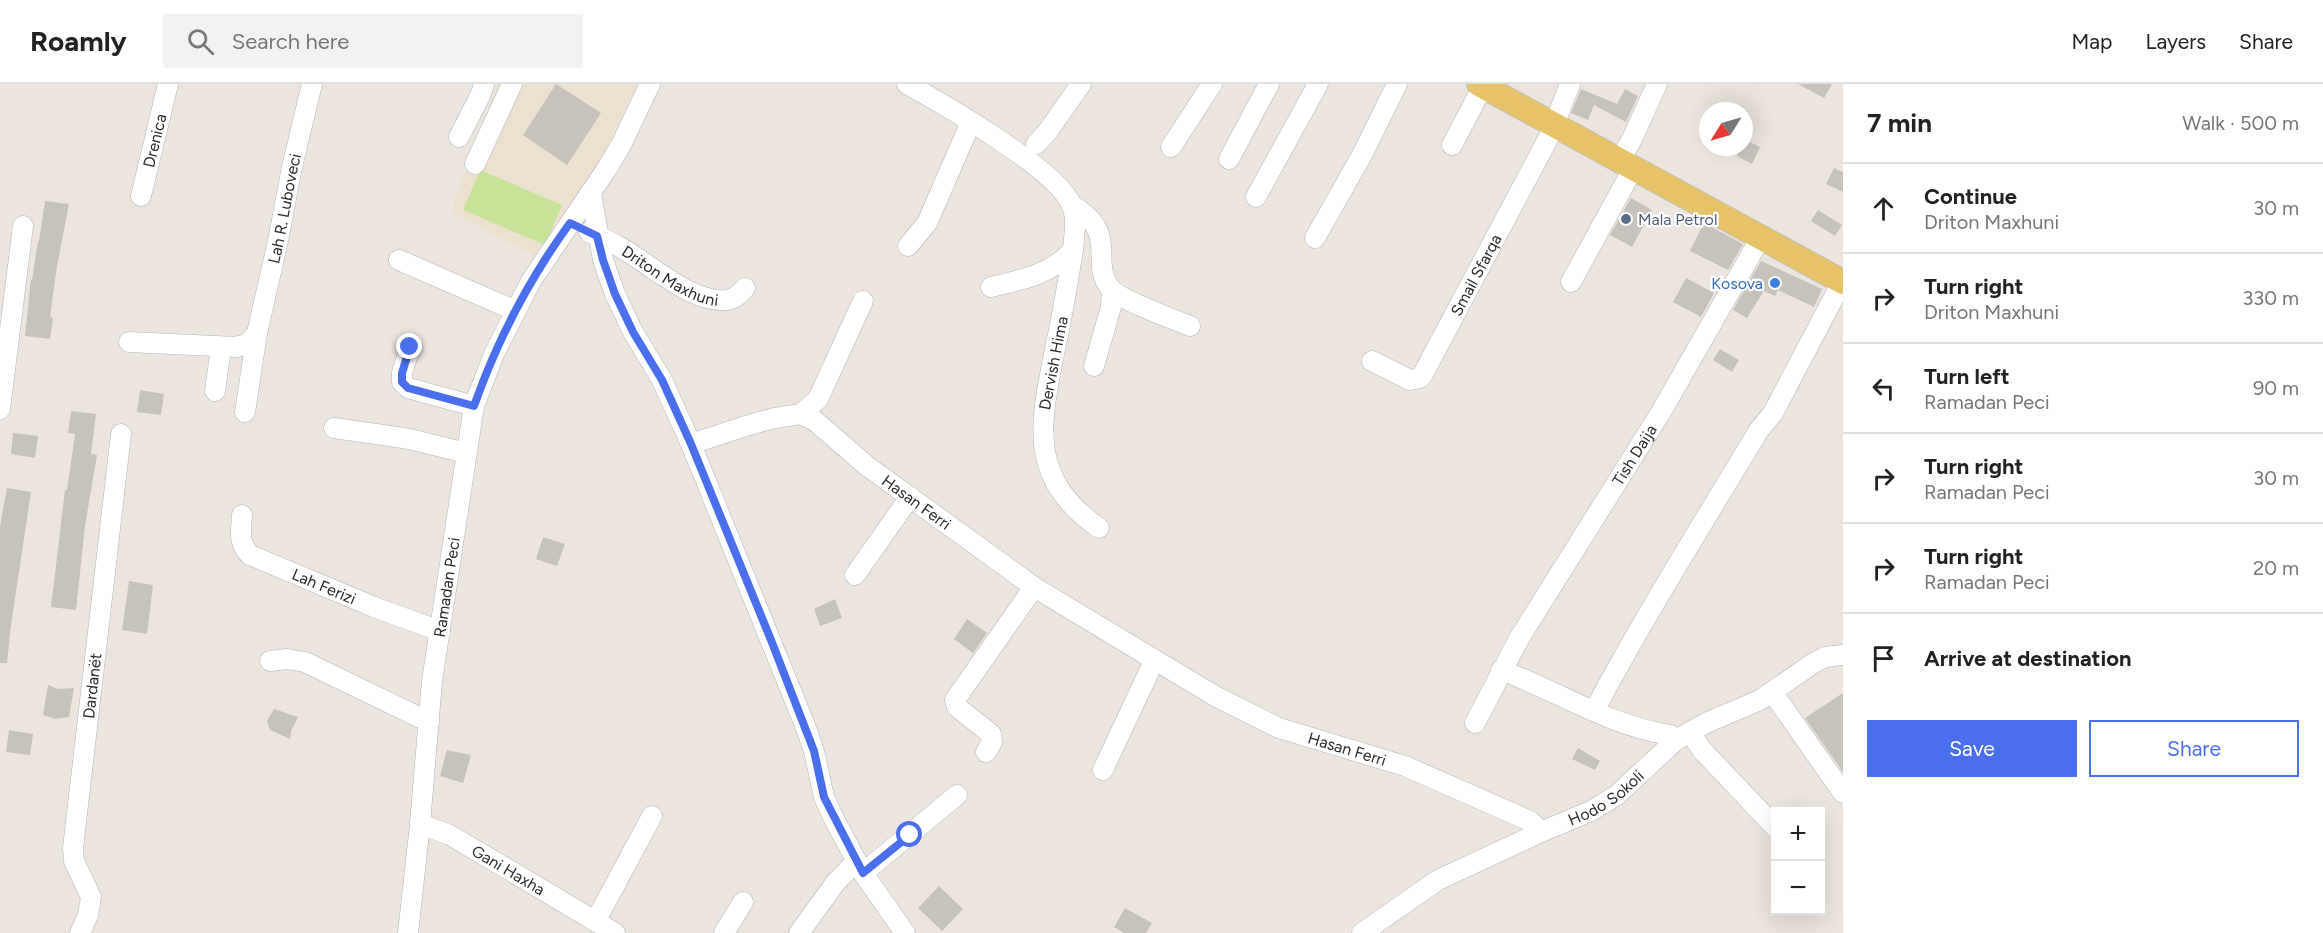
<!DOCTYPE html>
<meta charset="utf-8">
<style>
body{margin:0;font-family:Figtree,sans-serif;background:#f2f2f2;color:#222}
.controls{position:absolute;right:18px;bottom:18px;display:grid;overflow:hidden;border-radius:0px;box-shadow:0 6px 24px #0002}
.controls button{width:54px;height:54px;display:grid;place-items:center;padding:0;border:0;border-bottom:2px solid #e0e0e0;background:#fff;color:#222;font:30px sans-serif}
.compass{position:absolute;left:1699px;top:18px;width:54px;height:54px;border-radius:50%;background:#fff;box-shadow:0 6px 24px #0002;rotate:233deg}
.stop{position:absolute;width:18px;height:18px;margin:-14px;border:4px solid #4a6fec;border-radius:50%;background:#fff}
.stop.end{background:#4a6fec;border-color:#fff;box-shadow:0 2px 6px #0008}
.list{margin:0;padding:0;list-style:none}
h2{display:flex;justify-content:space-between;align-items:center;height:78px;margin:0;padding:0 24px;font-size:26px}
h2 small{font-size:20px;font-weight:400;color:#767676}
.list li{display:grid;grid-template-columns:39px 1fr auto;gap:18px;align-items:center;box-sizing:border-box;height:90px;padding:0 24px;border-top:2px solid #e0e0e0}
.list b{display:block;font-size:22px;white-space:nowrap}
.list p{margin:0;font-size:20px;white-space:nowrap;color:#767676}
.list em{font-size:20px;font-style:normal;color:#767676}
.actions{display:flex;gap:12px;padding:18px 24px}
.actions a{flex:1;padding:14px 0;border:2px solid #4a6fec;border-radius:0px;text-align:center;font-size:21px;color:#4a6fec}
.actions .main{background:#4a6fec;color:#fff}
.icon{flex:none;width:33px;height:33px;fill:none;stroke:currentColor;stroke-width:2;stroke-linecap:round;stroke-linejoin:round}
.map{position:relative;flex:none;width:1843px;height:849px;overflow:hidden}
header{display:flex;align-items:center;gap:36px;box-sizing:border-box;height:84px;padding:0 30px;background:#fff;border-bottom:2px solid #e0e0e0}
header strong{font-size:28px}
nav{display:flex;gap:33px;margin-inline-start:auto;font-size:21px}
.search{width:420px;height:54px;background:#f2f2f2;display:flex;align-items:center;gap:15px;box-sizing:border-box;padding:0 21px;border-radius:0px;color:#767676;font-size:22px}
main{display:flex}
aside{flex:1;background:#fff}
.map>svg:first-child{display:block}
.education{fill:#ebe1ce}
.pitch{fill:#c8e49a}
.building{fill:#c7c3bc}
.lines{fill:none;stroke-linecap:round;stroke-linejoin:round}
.minor-casing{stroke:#b1b4bd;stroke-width:21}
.major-casing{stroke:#c3c3c3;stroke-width:26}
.minor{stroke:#fff;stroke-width:20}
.major{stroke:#e6c368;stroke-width:24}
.route{stroke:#4a6fec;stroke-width:8}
.service-dot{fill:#5c6f8a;stroke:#fff;stroke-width:2}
.shop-dot{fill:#3f7fe0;stroke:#fff;stroke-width:2}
.labels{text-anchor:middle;stroke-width:4.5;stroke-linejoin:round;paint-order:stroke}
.street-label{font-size:16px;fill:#2a2a2a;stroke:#fff}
.service-label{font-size:16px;fill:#4e5e75;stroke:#fff;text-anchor:start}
.shop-label{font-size:16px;fill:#366cbe;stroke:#fff;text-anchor:end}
</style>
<header>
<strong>Roamly</strong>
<div class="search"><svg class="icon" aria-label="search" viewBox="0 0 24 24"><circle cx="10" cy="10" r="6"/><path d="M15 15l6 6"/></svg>Search here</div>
<nav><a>Map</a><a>Layers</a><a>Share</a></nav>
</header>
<main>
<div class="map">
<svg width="1843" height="849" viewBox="0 0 1843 849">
<rect width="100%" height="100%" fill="#ebe5dd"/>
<!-- education -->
<path class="education" d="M 498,0 L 637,0 L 598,82 L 541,175 L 451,128 Z"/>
<!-- pitch -->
<path class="pitch" d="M 480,86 L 562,121 L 545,161 L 463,126 Z"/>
<!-- building -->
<path class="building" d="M 556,0 L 601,29 L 567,81 L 523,51 Z
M 1798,0 L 1832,0 L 1824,14 Z
M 1581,5 L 1617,20 L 1625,5 L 1638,12 L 1626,38 L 1594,21 L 1588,36 L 1571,29 Z
M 1745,56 L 1760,63 L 1752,80 L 1737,72 L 1741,63 L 1744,63 Z
M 1834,84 L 1843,88 L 1843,108 L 1826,100 Z
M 1631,114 L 1652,126 L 1632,163 L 1610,151 Z
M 45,117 L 69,120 L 57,182 L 50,233 L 53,234 L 50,255 L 25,252 L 31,195 L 32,196 L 38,157 L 39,157 Z
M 1818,126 L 1842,141 L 1835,152 L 1811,137 Z
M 1704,139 L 1743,160 L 1728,186 L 1690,167 Z
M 1761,177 L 1822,205 L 1814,223 L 1778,206 L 1775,212 L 1764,207 L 1747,234 L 1733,226 Z
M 1686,194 L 1714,209 L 1701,233 L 1673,218 Z
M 1720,265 L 1739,276 L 1732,288 L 1713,276 Z
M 140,306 L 164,310 L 161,331 L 137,328 Z
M 71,327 L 96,330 L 91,370 L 97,371 L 85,442 L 76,526 L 51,523 L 65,406 L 67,406 L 75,350 L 68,349 Z
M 13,349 L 38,352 L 35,374 L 11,370 Z
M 7,404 L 31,408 L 11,541 L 7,579 L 0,579 L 0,442 Z
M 543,453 L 565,460 L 557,482 L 536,475 Z
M 129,497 L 153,501 L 147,550 L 122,546 Z
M 835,515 L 842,534 L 820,542 L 814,525 Z
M 967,535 L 987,549 L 973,569 L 954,555 Z
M 48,601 L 58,605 L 74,604 L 69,633 L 55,635 L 43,631 Z
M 1843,609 L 1843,688 L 1805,634 Z
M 274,625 L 298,633 L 291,647 L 290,655 L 270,646 L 267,637 Z
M 9,646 L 33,650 L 30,671 L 6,668 Z
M 1578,664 L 1600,677 L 1595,686 L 1572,675 Z
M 447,666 L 471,671 L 463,699 L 440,692 Z
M 939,802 L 963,825 L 942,847 L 918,824 Z
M 1125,824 L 1152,839 L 1146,849 L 1124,849 L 1114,843 Z"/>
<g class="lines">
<!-- minor casing -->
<g class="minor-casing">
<g id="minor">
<path d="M 907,0 C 943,20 1056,85 1071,120 C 1078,133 1074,151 1073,166 C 1068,197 1063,229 1056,260 C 1041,337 1025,392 1099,444"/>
<path d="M 459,53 L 481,10 L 484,0"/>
<path d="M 1036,60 L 1048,47 L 1081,0"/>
<path d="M 1452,61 L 1483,2"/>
<path d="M 1171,63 L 1212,0"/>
<path d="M 1229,75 L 1269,0"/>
<path d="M 1620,76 L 1632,55 L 1657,0"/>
<path d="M 475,80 L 512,0"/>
<path d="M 591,110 L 603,176 L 615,210 L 633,248 L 662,296 L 691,360 L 806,644 L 814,667 L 824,713 L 834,735 L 863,789 L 905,849"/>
<path id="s1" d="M 141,112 L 168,0"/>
<path d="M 1256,113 L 1318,0"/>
<path d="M 1072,121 C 1121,150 1088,178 1111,205 C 1122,217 1173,235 1190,242"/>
<path id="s2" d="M 589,148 C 598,152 609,157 618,162 C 648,178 690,219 726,216 C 735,215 740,210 745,204"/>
<path d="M 1315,154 L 1362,71 L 1397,0"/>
<path d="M 908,162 L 927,139 L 971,38"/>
<path d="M 399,176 L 516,227"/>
<path d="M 1571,198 L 1634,83"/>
<path d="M 991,203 C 1021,196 1052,190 1073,166"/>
<path id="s3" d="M 129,258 L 236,263 L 247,260 L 257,249 L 278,157 L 292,83 L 312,0"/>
<path d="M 410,263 L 402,289 L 402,298 L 408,304 L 474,322"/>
<path id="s4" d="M 1372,277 L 1410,296 L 1420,294 L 1423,290 L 1550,51 L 1570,0"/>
<path d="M 1094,282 L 1111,223 L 1112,207"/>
<path d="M 215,307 L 221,264"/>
<path d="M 0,325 L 23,142"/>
<path d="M 245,328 L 257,249"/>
<path d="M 801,330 L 818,315 L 863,217"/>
<path d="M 334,344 L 410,355 L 466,369"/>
<path id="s5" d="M 691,360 L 749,341 L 775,334 L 801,330 L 815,337 L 867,382 L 1034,503 L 1215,612 L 1279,644 L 1405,682 L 1530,737 L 1541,748"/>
<path id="s6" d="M 242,431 C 241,447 238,459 250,471 L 374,523 L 440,547"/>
<path d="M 855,491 L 910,413"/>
<path d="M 270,577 L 287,575 L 305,578 L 429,638"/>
<path d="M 1501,586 C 1557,607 1610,642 1670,651 L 1676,656"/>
<path d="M 1773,609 L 1843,709"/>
<path d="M 1594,627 C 1645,531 1703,439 1759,346 L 1773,329 L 1842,198"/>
<path id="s7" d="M 1475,639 L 1520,553 L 1661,328 L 1761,153"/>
<path d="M 1690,648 L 1702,666 L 1776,744"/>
<path d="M 986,668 L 992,658 L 991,650 L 957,623 L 955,616 L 1034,503"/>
<path d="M 1103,686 L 1154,577"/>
<path id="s8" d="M 420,740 L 450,751 L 615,849"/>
<path d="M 863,789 L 957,711"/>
<path d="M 596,836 L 652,732"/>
<path id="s9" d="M 80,849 L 88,831 L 91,813 L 74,777 L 73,764 L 121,350"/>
<path id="s10" d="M 408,849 L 420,740 L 432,597 L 474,322 L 494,270 L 531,197 L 606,86 L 621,61 L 650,0"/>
<path d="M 724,849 L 743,818"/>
<path d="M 799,849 L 836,798 L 856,778"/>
<path id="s11" d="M 1362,849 L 1438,796 L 1541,748 L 1591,727 L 1617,711 L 1676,656 L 1706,639 L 1760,616 L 1812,580 L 1825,573 L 1843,571"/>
</g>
</g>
<!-- major casing -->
<g class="major-casing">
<path id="major" d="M 1479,0 L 1843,198"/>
</g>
<!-- minor -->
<use href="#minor" class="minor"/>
<!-- major -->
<use href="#major" class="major"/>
</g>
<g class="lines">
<!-- route -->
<path class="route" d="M 410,263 L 402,289 L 402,298 L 408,304 L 474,322 C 497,257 529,195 570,139 L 597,152 L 603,176 L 615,210 L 633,248 L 662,296 L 691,360 L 771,556 L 814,667 L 824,713 L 863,789 L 910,751"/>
</g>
<!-- markers -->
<circle class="service-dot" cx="1626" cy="135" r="6"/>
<circle class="shop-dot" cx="1775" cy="199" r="6"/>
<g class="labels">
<!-- street labels -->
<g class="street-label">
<text dy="6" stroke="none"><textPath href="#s1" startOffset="57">Drenica</textPath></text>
<text dy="6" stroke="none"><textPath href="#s3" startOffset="261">Lah R. Luboveci</textPath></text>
<text dy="6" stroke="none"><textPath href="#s2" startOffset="93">Driton Maxhuni</textPath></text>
<text dy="6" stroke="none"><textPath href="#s4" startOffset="170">Smail Sfarqa</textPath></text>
<text transform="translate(1053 279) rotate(-79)" y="6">Dervish Hima</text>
<text dy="6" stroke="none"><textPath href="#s7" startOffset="312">Tish Daija</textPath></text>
<text dy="6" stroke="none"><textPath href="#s5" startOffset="260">Hasan Ferri</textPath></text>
<text dy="6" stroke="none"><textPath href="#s6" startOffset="123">Lah Ferizi</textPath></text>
<text dy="6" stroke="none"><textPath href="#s10" startOffset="348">Ramadan Peci</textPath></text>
<text dy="6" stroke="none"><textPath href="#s9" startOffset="254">Dardanët</textPath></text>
<text dy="6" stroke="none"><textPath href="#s5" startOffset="759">Hasan Ferri</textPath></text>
<text dy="6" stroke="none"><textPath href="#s11" startOffset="280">Hodo Sokoli</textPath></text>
<text dy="6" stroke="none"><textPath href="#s8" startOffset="100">Gani Haxha</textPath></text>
</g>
<!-- service labels -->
<g class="service-label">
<text x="1638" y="141">Mala Petrol</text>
</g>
<!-- shop labels -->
<g class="shop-label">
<text x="1763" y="205">Kosova</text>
</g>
</g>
</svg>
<div class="controls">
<button>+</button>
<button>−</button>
</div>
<svg class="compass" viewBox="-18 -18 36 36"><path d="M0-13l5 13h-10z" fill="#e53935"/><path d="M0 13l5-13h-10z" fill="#767676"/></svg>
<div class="stop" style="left:910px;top:751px"></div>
<div class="stop end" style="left:410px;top:263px"></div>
</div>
<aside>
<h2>7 min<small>Walk · 500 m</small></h2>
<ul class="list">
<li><svg class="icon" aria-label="ahead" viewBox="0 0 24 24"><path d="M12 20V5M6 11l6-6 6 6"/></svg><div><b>Continue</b><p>Driton Maxhuni</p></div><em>30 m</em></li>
<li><svg class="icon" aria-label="right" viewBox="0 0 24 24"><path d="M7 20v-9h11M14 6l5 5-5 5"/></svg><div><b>Turn right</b><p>Driton Maxhuni</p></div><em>330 m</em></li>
<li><svg class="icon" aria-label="left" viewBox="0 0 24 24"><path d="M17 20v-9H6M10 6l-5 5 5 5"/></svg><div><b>Turn left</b><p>Ramadan Peci</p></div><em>90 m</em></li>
<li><svg class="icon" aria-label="right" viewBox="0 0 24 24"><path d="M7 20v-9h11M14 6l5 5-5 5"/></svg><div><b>Turn right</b><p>Ramadan Peci</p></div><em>30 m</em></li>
<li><svg class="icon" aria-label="right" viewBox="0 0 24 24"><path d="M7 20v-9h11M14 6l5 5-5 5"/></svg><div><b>Turn right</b><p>Ramadan Peci</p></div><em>20 m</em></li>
<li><svg class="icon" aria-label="arrive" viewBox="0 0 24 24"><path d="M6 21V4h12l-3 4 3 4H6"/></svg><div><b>Arrive at destination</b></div></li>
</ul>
<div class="actions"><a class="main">Save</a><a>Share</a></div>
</aside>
</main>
